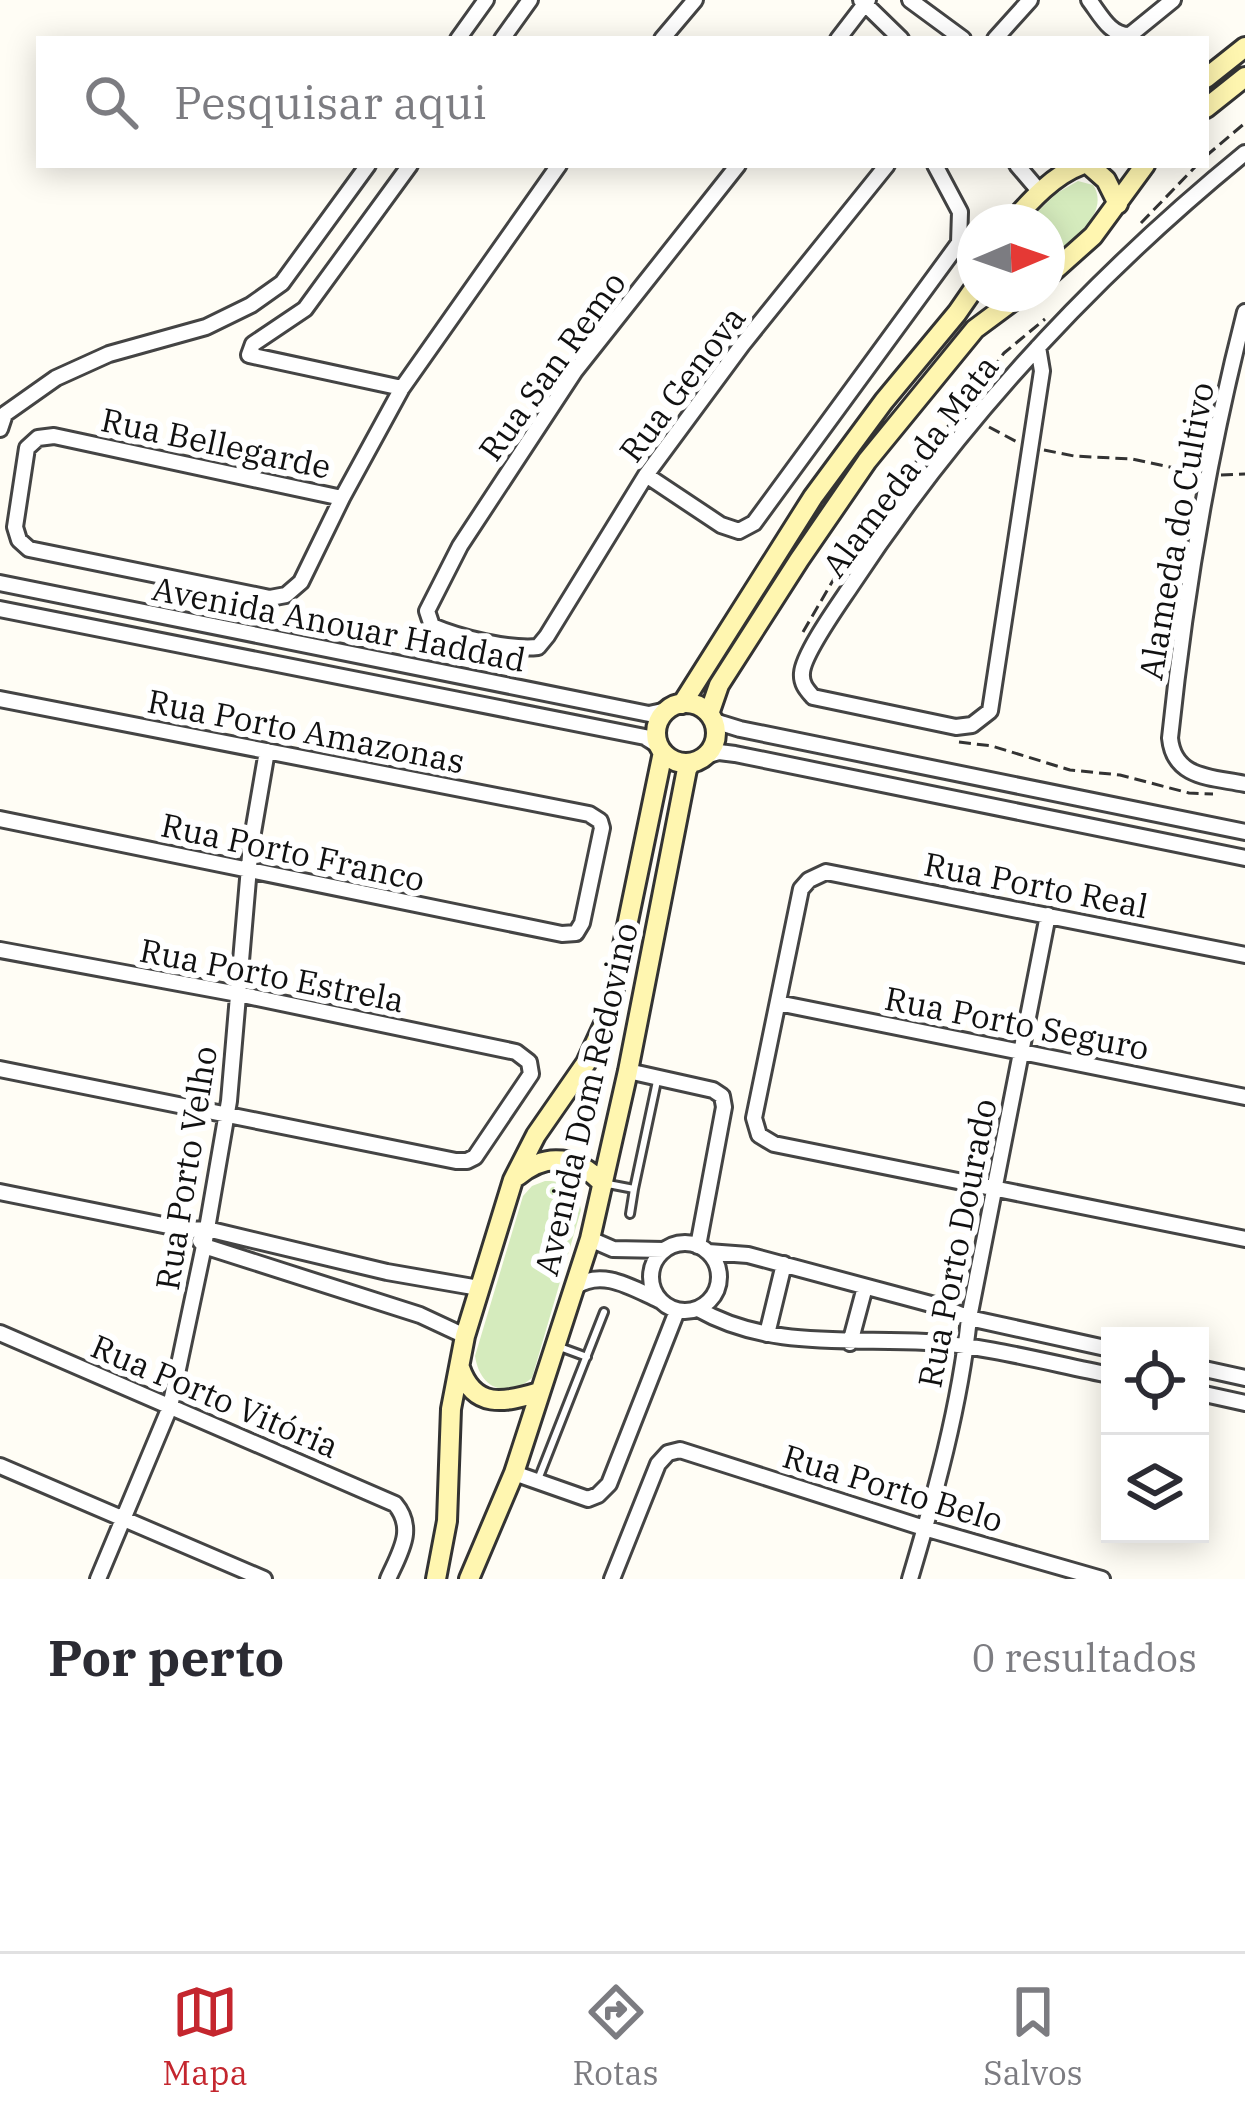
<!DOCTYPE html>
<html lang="pt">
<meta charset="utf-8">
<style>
body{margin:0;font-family:"IBM Plex Serif",serif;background:#f2f2f3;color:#2b2b33}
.controls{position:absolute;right:36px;bottom:36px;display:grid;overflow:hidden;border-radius:0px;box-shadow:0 6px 30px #0003}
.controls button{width:108px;height:108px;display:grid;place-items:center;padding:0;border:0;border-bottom:3px solid #e1e1e2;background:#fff;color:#2b2b33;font:60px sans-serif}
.compass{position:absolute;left:957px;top:204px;width:108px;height:108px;border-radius:50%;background:#fff;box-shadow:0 6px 30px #0003;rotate:88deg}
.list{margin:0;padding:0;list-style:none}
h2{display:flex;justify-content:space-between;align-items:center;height:156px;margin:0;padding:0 48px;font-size:51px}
h2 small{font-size:39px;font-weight:400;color:#7c7c81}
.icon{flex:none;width:66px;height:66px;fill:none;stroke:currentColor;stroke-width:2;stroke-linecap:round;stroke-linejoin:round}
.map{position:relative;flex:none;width:1245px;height:1579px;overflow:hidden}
.search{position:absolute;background:#fff;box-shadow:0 6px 30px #0003;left:36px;right:36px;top:36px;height:132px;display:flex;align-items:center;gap:30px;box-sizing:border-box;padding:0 42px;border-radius:0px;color:#7c7c81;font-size:45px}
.sheet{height:372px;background:#fff}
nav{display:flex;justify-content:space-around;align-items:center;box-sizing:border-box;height:168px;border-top:3px solid #e1e1e2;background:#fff;font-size:33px;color:#7c7c81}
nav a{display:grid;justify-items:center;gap:6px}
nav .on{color:#c4262e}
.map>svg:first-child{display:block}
.green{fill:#d5ebbd}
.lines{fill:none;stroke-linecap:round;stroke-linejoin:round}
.lane-casing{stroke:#444;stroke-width:12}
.street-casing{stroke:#444;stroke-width:20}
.secondary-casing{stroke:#333;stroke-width:24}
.path{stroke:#333;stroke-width:3;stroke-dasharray:12 6;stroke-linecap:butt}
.lane{stroke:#fff;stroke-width:6}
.street{stroke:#fff;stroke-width:14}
.secondary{stroke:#fff6b0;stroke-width:18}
.labels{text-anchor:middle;stroke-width:12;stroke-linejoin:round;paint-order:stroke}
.street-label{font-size:33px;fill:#111;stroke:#fff}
</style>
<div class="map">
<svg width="1245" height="1579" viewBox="0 0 1245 1579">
<rect width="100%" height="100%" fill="#fffdf5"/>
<!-- green -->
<path class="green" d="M 1078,181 L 1093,185 C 1112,213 1068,246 1047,262 L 1047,222 L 1027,222 L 1057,193 Z
M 545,1181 C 565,1180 578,1190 581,1210 L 532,1378 C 506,1399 480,1389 475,1356 L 523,1196 L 532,1186 Z"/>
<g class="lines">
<!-- lane casing -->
<g class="lane-casing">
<path id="lane" d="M 608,1184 L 634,1189 L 657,1081
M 630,1214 L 634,1189
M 557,1346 L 587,1357
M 539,1477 L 604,1312"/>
</g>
<!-- street casing -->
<g class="street-casing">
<path id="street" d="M 861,0 L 901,39
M 910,0 L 963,39
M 1089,0 C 1100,14 1110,36 1130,35 L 1173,0
M 458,39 L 486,0
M 502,39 L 530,0
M 662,39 L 695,0
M 838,39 L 868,0
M 995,39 L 1030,0
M 738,165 L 575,371 L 460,546 L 427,611 L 432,626 C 460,638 509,650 538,647 L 547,636 L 646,475 L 742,345 L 887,165
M 1017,165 L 1040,192
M 1245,312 C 1209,452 1185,594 1170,738 C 1174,779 1212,777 1245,784
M 1038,347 L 1042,371 L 990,711 L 972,725 L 956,727 L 813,697 C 807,690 801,684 802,673 C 803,654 839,604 851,586 C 959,422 1093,277 1245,153
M 402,388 L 249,355 L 253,344 L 305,309 L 410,165
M 0,429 L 5,414 L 56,378 L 109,354 L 206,327 L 251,305 L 282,283 L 368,165
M 646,475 L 721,525 L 739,531 L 754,523 L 959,243 L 960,212 L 935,165
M 342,498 L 54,436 L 38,438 L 27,448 L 15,527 L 19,540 L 29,549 L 270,598 L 286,595 L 301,582 L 342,498 L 402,388 L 559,165
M 0,583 L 649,714 L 667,710
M 0,609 L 645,737 L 659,746
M 0,699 L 589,814 L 600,821 L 602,828 L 582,923 L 576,933 L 562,934 L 0,819
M 714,721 L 740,729 L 1245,832
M 705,756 L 719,752 L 735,754 L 1245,858
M 0,950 L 238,994 L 516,1052 L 529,1062 L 531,1074 L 475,1157 L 467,1161 L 456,1161 L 0,1069
M 1245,955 L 826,872 L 809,880 L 801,889 L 754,1118 L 759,1135 L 774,1144 L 1245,1239
M 778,1003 L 1245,1097
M 628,1071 L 713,1090 L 722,1096 L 724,1107 L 698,1246
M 0,1192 L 188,1230 L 207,1229 L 387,1272 L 479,1288
M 590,1239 L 613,1249 L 664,1250
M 200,1241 L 204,1246 L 420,1315 L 465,1336
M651 1277a34 34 0 1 1 68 0a34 34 0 1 1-68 0Z
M 708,1252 L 748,1255 L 942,1307 L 969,1318 L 1110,1349
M 575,1287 C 602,1268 632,1288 659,1300
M 698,1309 C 768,1349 849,1338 926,1342 C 988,1346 1049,1363 1110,1375
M 0,1333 L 395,1504 C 416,1529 400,1552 388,1579
M 767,1334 L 784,1264
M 850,1343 L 865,1287
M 1200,1368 L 1245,1378
M 1200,1393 L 1245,1403
M 0,1466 L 264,1579
M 514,1473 L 588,1499 L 598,1495 L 609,1484 L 677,1311
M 98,1579 L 170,1407 L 204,1246 L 229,1101 L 251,844 L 267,751
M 612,1579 L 658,1464 L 668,1453 L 680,1450 L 924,1528 L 1102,1579
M 910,1579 C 935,1495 960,1406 969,1318 L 1048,915"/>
</g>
<!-- secondary casing -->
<g class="secondary-casing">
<path id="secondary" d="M 1206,78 L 1245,47
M 1206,108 L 1245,77
M 1089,165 L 1106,180 L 1118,204
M 1012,222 C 1031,200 1054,175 1081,165
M 1047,277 L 1093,236 L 1145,165
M656 733a30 30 0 1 1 60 0a30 30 0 1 1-60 0Z
M 682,704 L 813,497 L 884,401 L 957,313 L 975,287
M 709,714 L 719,685 L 799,560 L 867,461 L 975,329 L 1022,294
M 518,1176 C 547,1151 578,1157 603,1184
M 460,1368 C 474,1409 504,1403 539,1392
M 436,1579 L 447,1521 L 451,1409 L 465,1336 L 513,1180 L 536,1135 L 586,1063 L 609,1013 L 663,752
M 469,1579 L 514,1473 L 590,1239 L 628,1071 L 687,769 L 691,763"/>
</g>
<!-- path -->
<path class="path" d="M 1206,156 L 1245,123
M 1141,223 L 1197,165
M 989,427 L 1017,442
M 1044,450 L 1074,456 L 1132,459 L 1194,472
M 1221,475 L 1245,474
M 803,632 L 867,522 L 901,478 L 961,412 L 1004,353 L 1045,319
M 959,742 L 992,746 L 1070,770 L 1120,775 L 1189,793 L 1213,794"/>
<!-- lane -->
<use href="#lane" class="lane"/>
<!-- street -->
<use href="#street" class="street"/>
<!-- secondary -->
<use href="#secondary" class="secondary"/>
</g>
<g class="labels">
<!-- street labels -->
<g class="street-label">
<text transform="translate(552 366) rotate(-54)" y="12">Rua San Remo</text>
<text transform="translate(682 384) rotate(-53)" y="12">Rua Genova</text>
<text transform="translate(216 443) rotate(12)" y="12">Rua Bellegarde</text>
<text transform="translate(910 466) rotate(-53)" y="12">Alameda da Mata</text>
<text transform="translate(1176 531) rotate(-80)" y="12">Alameda do Cultivo</text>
<text transform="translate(339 624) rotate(11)" y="12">Avenida Anouar Haddad</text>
<text transform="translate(306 731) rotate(11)" y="12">Rua Porto Amazonas</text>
<text transform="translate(293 852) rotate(12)" y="12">Rua Porto Franco</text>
<text transform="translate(1036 885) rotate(11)" y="12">Rua Porto Real</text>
<text transform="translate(272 975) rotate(11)" y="12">Rua Porto Estrela</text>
<text transform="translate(1017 1023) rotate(11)" y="12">Rua Porto Seguro</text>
<text transform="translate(586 1099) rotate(-77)" y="12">Avenida Dom Redovino</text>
<text transform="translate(186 1168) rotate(-81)" y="12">Rua Porto Velho</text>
<text transform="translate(957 1243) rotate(-79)" y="12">Rua Porto Dourado</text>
<text transform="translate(215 1396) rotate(23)" y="12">Rua Porto Vitória</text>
<text transform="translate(893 1488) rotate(17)" y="12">Rua Porto Belo</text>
</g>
</g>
</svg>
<div class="controls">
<button><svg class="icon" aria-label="locate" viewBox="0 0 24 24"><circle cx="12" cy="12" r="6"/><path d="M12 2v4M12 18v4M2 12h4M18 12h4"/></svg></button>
<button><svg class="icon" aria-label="layers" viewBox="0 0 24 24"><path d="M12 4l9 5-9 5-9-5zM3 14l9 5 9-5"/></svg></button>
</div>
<svg class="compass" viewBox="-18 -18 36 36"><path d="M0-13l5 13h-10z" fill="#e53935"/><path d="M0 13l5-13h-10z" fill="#7c7c81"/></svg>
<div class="search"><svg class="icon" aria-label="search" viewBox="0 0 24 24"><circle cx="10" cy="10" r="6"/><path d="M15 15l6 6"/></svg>Pesquisar aqui</div>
</div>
<section class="sheet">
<h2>Por perto<small>0 resultados</small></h2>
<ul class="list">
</ul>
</section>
<nav>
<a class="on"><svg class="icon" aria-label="map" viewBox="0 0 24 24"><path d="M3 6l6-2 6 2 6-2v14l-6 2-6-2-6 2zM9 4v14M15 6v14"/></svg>Mapa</a>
<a><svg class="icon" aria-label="directions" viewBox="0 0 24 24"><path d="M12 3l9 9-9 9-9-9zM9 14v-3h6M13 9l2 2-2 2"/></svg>Rotas</a>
<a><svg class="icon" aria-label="saved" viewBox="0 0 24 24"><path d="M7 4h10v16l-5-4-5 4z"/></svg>Salvos</a>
</nav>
